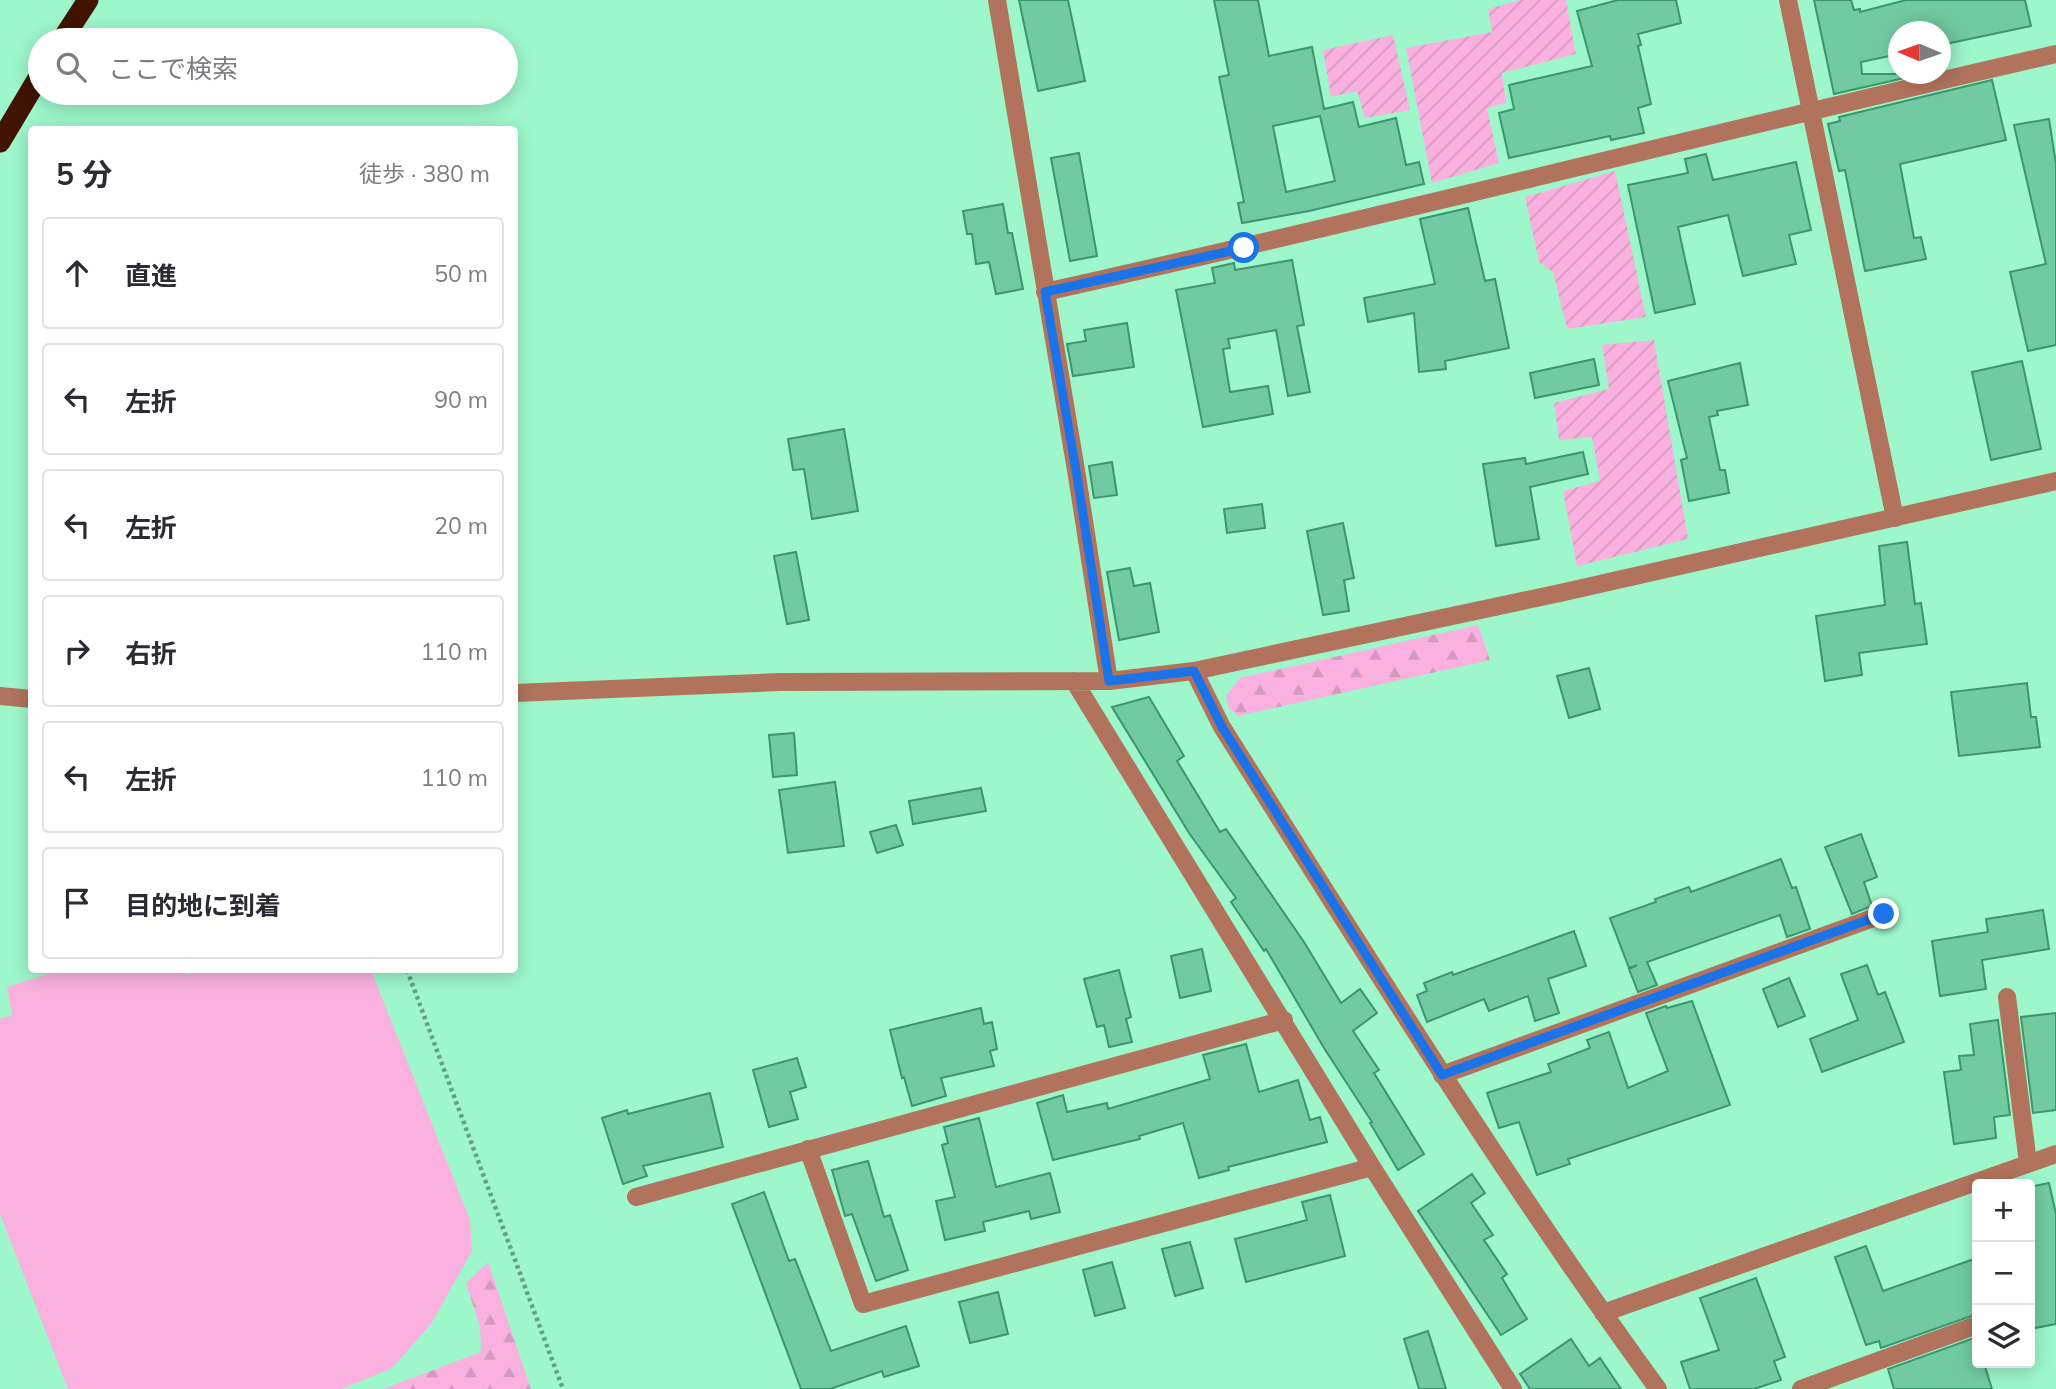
<!DOCTYPE html>
<html lang="ja">
<meta charset="utf-8">
<style>
body{margin:0;font-family:Mulish,"Noto Sans JP",sans-serif;background:#f2f2f3;color:#2b2b33}
.controls{position:absolute;right:21px;bottom:21px;display:grid;overflow:hidden;border-radius:7px;box-shadow:0 4px 18px #0003}
.controls button{width:63px;height:63px;display:grid;place-items:center;padding:0;border:0;border-bottom:2px solid #e1e1e2;background:#fff;color:#2b2b33;font:35px sans-serif}
.compass{position:absolute;left:1888px;top:21px;width:63px;height:63px;border-radius:50%;background:#fff;box-shadow:0 4px 18px #0003;rotate:272deg}
.stop{position:absolute;width:21px;height:21px;margin:-16px;border:5px solid #1a73e8;border-radius:50%;background:#fff}
.stop.end{background:#1a73e8;border-color:#fff;box-shadow:0 2px 7px #0008}
.list{margin:0;padding:0;list-style:none}
h2{display:flex;justify-content:space-between;align-items:center;height:91px;margin:0;padding:0 28px;font-size:30px}
h2 small{font-size:23px;font-weight:400;color:#7c7c81}
.list li{display:grid;grid-template-columns:46px 1fr auto;gap:21px;align-items:center;box-sizing:border-box;height:112px;margin:0 14px 14px;padding:0 14px;border:2px solid #e1e1e2;border-radius:7px}
.list b{display:block;font-size:26px;white-space:nowrap}
.list em{font-size:23px;font-style:normal;color:#7c7c81}
.icon{flex:none;width:38px;height:38px;fill:none;stroke:currentColor;stroke-width:2;stroke-linecap:round;stroke-linejoin:round}
.map{position:relative;flex:none;width:2056px;height:1389px;overflow:hidden}
.search{position:absolute;background:#fff;box-shadow:0 4px 18px #0003;left:28px;top:28px;width:490px;height:77px;display:flex;align-items:center;gap:18px;box-sizing:border-box;padding:0 24px;border-radius:38px;color:#7c7c81;font-size:26px}
.panel{position:absolute;background:#fff;box-shadow:0 4px 18px #0003;left:28px;top:126px;width:490px;height:847px;border-radius:7px}
.map>svg:first-child{display:block}
.forest{fill:url(#forest-firs)}
.garden{fill:url(#garden-furrows)}
.pitch{fill:#fab1df}
.building{fill:#72cba0;stroke:#3b966e;stroke-width:2;fill-rule:evenodd}
.lines{fill:none;stroke-linecap:round;stroke-linejoin:round}
.path{stroke:#60a282;stroke-width:4.5;stroke-dasharray:3.5 3.5;stroke-linecap:butt}
.minor{stroke:#b1735c;stroke-width:18}
.highway{stroke:#411301;stroke-width:21}
.route{stroke:#1a73e8;stroke-width:9}
</style>
<div class="map">
<svg width="2056" height="1389" viewBox="0 0 2056 1389">
<defs>
<pattern id="forest-firs" width="22" height="20" patternUnits="userSpaceOnUse" patternTransform="scale(1.75)"><rect width="22" height="20" fill="#fab1df"/><path d="M5 1l3.5 6h-7zM16 11l3.5 6h-7z" fill="#d599c0"/></pattern>
<pattern id="garden-furrows" width="10" height="10" patternUnits="userSpaceOnUse" patternTransform="scale(1.75)"><rect width="10" height="10" fill="#fab1df"/><path d="M-1 1l2-2M0 10L10 0M9 11l2-2" fill="none" stroke="#d599c0"/></pattern>
</defs>
<rect width="100%" height="100%" fill="#9df7ca"/>
<!-- forest -->
<path class="forest" d="M 1478,625 L 1490,660 L 1238,716 L 1229,708 L 1226,696 L 1240,678 Z
M 488,1262 L 531,1389 L 383,1389 L 481,1352 L 480,1327 L 466,1283 Z"/>
<!-- garden -->
<path class="garden" d="M 1520,0 L 1566,0 L 1576,54 L 1502,73 L 1506,103 L 1487,108 L 1499,163 L 1432,183 L 1406,48 L 1492,32 L 1488,9 Z
M 1393,35 L 1410,110 L 1365,118 L 1357,91 L 1331,97 L 1323,50 Z
M 1615,171 L 1646,317 L 1567,329 L 1553,272 L 1539,262 L 1525,197 Z
M 1654,340 L 1688,539 L 1577,566 L 1563,491 L 1600,481 L 1592,437 L 1559,440 L 1554,403 L 1609,389 L 1602,345 Z"/>
<!-- pitch -->
<path class="pitch" d="M 61,970 L 186,970 L 187,975 L 209,970 L 371,970 L 470,1220 L 472,1251 L 431,1324 L 392,1368 L 342,1389 L 68,1389 L 0,1214 L 0,1019 L 12,1015 L 7,987 Z"/>
<!-- building -->
<path class="building" d="M 1019,0 L 1068,0 L 1085,81 L 1038,91 Z
M 1214,0 L 1258,0 L 1269,56 L 1312,47 L 1324,109 L 1353,102 L 1359,127 L 1396,118 L 1406,165 L 1419,162 L 1424,184 L 1309,211 L 1242,223 L 1238,203 L 1244,202 L 1219,77 L 1229,75 ZM 1320,116 L 1335,181 L 1286,192 L 1273,126 Z
M 1618,0 L 1676,0 L 1681,23 L 1638,34 L 1641,45 L 1638,46 L 1651,104 L 1638,108 L 1644,133 L 1611,140 L 1610,136 L 1509,158 L 1499,113 L 1514,109 L 1509,85 L 1592,66 L 1577,11 Z
M 1814,0 L 1851,0 L 1854,10 L 1860,9 L 1860,12 L 1906,0 L 2025,0 L 2031,26 L 1941,45 L 1941,32 L 1899,32 L 1899,54 L 1861,62 L 1862,74 L 1922,74 L 1834,94 Z
M 1992,80 L 2006,140 L 1900,164 L 1914,238 L 1921,237 L 1926,259 L 1865,271 L 1845,170 L 1839,171 L 1828,124 L 1840,121 L 1839,117 Z
M 2049,119 L 2056,164 L 2056,345 L 2028,351 L 2010,272 L 2046,264 L 2014,125 Z
M 1079,153 L 1097,256 L 1070,261 L 1051,158 Z
M 1706,154 L 1713,180 L 1796,162 L 1811,230 L 1789,235 L 1796,264 L 1743,276 L 1728,215 L 1678,227 L 1695,304 L 1655,313 L 1628,185 L 1688,173 L 1685,159 Z
M 1003,204 L 1008,233 L 1012,233 L 1023,289 L 996,294 L 989,262 L 976,264 L 972,234 L 967,234 L 963,211 Z
M 1468,208 L 1485,281 L 1495,279 L 1509,348 L 1445,361 L 1446,369 L 1419,372 L 1414,313 L 1368,322 L 1364,298 L 1435,284 L 1420,219 Z
M 1292,260 L 1304,325 L 1297,326 L 1310,392 L 1288,396 L 1276,330 L 1228,339 L 1230,348 L 1223,349 L 1230,392 L 1268,386 L 1273,414 L 1203,427 L 1176,290 L 1215,283 L 1212,268 L 1234,263 L 1235,270 Z
M 1127,323 L 1134,367 L 1073,376 L 1067,344 L 1086,341 L 1084,330 Z
M 1594,359 L 1599,385 L 1535,398 L 1530,373 Z
M 2022,361 L 2041,449 L 1991,460 L 1972,372 Z
M 1740,363 L 1748,405 L 1717,411 L 1718,415 L 1709,417 L 1720,470 L 1725,470 L 1729,493 L 1689,501 L 1681,460 L 1687,458 L 1668,381 Z
M 844,429 L 858,511 L 812,519 L 804,469 L 793,470 L 788,439 Z
M 1583,452 L 1588,474 L 1530,487 L 1539,539 L 1496,546 L 1483,464 L 1525,458 L 1526,464 Z
M 1112,462 L 1117,495 L 1094,498 L 1089,466 Z
M 1262,504 L 1265,528 L 1227,533 L 1224,509 Z
M 1343,523 L 1354,578 L 1344,580 L 1349,611 L 1323,615 L 1307,531 Z
M 1907,542 L 1915,604 L 1921,603 L 1927,644 L 1859,653 L 1862,675 L 1825,681 L 1816,616 L 1885,605 L 1879,546 Z
M 796,552 L 809,620 L 787,624 L 774,556 Z
M 1130,568 L 1134,586 L 1150,583 L 1159,632 L 1119,640 L 1107,572 Z
M 1589,668 L 1600,709 L 1569,718 L 1557,676 Z
M 2027,683 L 2031,717 L 2036,717 L 2040,747 L 1959,756 L 1951,692 Z
M 1149,697 L 1184,756 L 1177,761 L 1220,832 L 1226,829 L 1304,942 L 1341,1003 L 1360,989 L 1377,1013 L 1353,1031 L 1379,1070 L 1374,1073 L 1424,1154 L 1398,1170 L 1370,1123 L 1372,1122 L 1324,1048 L 1266,949 L 1264,951 L 1231,902 L 1236,898 L 1189,833 L 1112,707 Z
M 794,733 L 797,775 L 773,777 L 769,735 Z
M 835,782 L 844,846 L 788,853 L 779,790 Z
M 981,788 L 986,811 L 913,824 L 909,801 Z
M 896,825 L 903,845 L 877,853 L 870,832 Z
M 1861,834 L 1877,877 L 1864,882 L 1872,906 L 1852,914 L 1825,847 Z
M 1781,859 L 1792,888 L 1796,887 L 1810,929 L 1787,937 L 1780,915 L 1647,962 L 1657,985 L 1638,992 L 1629,969 L 1637,965 L 1629,968 L 1610,918 L 1656,902 L 1655,899 L 1689,887 L 1691,892 Z
M 2043,910 L 2049,949 L 1982,960 L 1986,989 L 1940,996 L 1932,941 L 1988,932 L 1986,919 Z
M 1574,931 L 1586,966 L 1548,979 L 1559,1013 L 1535,1021 L 1528,996 L 1489,1011 L 1484,999 L 1427,1022 L 1417,995 L 1427,991 L 1424,983 L 1452,972 L 1453,975 Z
M 1202,949 L 1211,991 L 1180,998 L 1171,956 Z
M 1867,965 L 1878,995 L 1885,992 L 1904,1042 L 1822,1072 L 1810,1039 L 1858,1020 L 1841,974 Z
M 1119,970 L 1131,1017 L 1126,1019 L 1132,1042 L 1109,1047 L 1104,1025 L 1097,1027 L 1084,979 Z
M 1789,978 L 1805,1016 L 1778,1027 L 1763,989 Z
M 1692,1001 L 1730,1105 L 1568,1159 L 1570,1164 L 1537,1175 L 1519,1122 L 1499,1128 L 1487,1093 L 1551,1072 L 1548,1064 L 1590,1048 L 1587,1040 L 1609,1032 L 1628,1088 L 1668,1071 L 1646,1013 L 1666,1006 L 1667,1008 Z
M 981,1008 L 984,1024 L 992,1022 L 997,1049 L 990,1051 L 994,1066 L 941,1078 L 946,1096 L 912,1106 L 904,1077 L 902,1078 L 890,1030 Z
M 2056,1013 L 2056,1110 L 2033,1113 L 2021,1017 Z
M 1998,1020 L 2010,1115 L 1994,1117 L 1996,1138 L 1954,1144 L 1944,1072 L 1961,1070 L 1959,1056 L 1974,1055 L 1970,1024 Z
M 1246,1044 L 1259,1092 L 1298,1080 L 1310,1120 L 1320,1117 L 1327,1142 L 1228,1167 L 1229,1170 L 1199,1178 L 1183,1123 L 1139,1136 L 1140,1139 L 1053,1160 L 1037,1103 L 1063,1095 L 1067,1112 L 1107,1103 L 1108,1109 L 1210,1079 L 1203,1055 Z
M 797,1058 L 806,1087 L 790,1092 L 798,1119 L 769,1127 L 753,1070 Z
M 710,1093 L 723,1147 L 643,1166 L 647,1176 L 623,1184 L 602,1118 L 627,1110 L 628,1114 Z
M 979,1118 L 996,1187 L 1050,1173 L 1060,1212 L 1031,1219 L 1029,1211 L 983,1222 L 985,1231 L 945,1240 L 936,1201 L 955,1197 L 942,1145 L 948,1143 L 944,1127 Z
M 868,1161 L 884,1217 L 890,1215 L 908,1270 L 876,1281 L 852,1214 L 845,1216 L 832,1170 Z
M 1472,1174 L 1485,1193 L 1471,1203 L 1493,1235 L 1484,1240 L 1507,1274 L 1502,1278 L 1527,1319 L 1501,1335 L 1418,1211 Z
M 2049,1183 L 2056,1214 L 2056,1324 L 2030,1329 L 2030,1187 Z
M 764,1192 L 789,1261 L 795,1259 L 831,1351 L 906,1326 L 919,1366 L 884,1377 L 882,1371 L 830,1389 L 801,1389 L 732,1204 Z
M 1330,1195 L 1345,1256 L 1246,1282 L 1235,1239 L 1307,1220 L 1302,1202 Z
M 1190,1242 L 1203,1288 L 1175,1296 L 1162,1249 Z
M 1866,1246 L 1883,1291 L 1977,1258 L 1977,1314 L 1881,1348 L 1879,1341 L 1866,1345 L 1835,1257 Z
M 1112,1262 L 1125,1308 L 1095,1316 L 1083,1270 Z
M 1756,1278 L 1785,1357 L 1774,1361 L 1781,1380 L 1754,1389 L 1690,1389 L 1681,1362 L 1719,1350 L 1700,1298 Z
M 998,1292 L 1008,1334 L 970,1343 L 959,1302 Z
M 1428,1331 L 1446,1389 L 1419,1389 L 1404,1339 Z
M 1977,1337 L 1977,1365 L 1984,1363 L 1992,1389 L 1894,1389 L 1888,1369 Z
M 1571,1339 L 1589,1366 L 1600,1358 L 1621,1389 L 1530,1389 L 1520,1374 Z"/>
<g class="lines">
<!-- path -->
<path class="path" d="M 407,970 L 563,1389"/>
<!-- minor -->
<path class="minor" d="M 997,0 L 1077,476 L 1109,681
M 1788,0 L 1895,518
M 1045,292 C 1383,217 1719,131 2056,54
M 1194,671 L 1222,727 C 1363,950 1502,1175 1658,1389
M 1074,681 L 1372,1167 L 1513,1389
M 514,693 L 780,682 L 1109,681 L 1194,671 L 1560,593 L 2056,481
M 0,696 L 32,699
M 2007,997 L 2028,1163
M 1442,1075 L 1884,914
M 808,1149 L 863,1304 L 1372,1167
M 636,1197 L 1284,1020
M 1603,1313 L 2056,1154
M 1801,1389 L 1977,1325"/>
<!-- highway -->
<path class="highway" d="M 62,40 L 88,0
M 0,142 L 40,75"/>
</g>
<g class="lines">
<!-- route -->
<path class="route" d="M 1244,248 L 1045,292 L 1077,476 L 1109,681 L 1194,671 L 1222,727 L 1442,1075 L 1884,914"/>
</g>
</svg>
<div class="controls">
<button>+</button>
<button>−</button>
<button><svg class="icon" aria-label="layers" viewBox="0 0 24 24"><path d="M12 4l9 5-9 5-9-5zM3 14l9 5 9-5"/></svg></button>
</div>
<svg class="compass" viewBox="-18 -18 36 36"><path d="M0-13l5 13h-10z" fill="#e53935"/><path d="M0 13l5-13h-10z" fill="#7c7c81"/></svg>
<div class="stop" style="left:1244px;top:248px"></div>
<div class="stop end" style="left:1884px;top:914px"></div>
<div class="search"><svg class="icon" aria-label="search" viewBox="0 0 24 24"><circle cx="10" cy="10" r="6"/><path d="M15 15l6 6"/></svg>ここで検索</div>
<section class="panel">
<h2>5 分<small>徒歩 · 380 m</small></h2>
<ul class="list">
<li><svg class="icon" aria-label="ahead" viewBox="0 0 24 24"><path d="M12 20V5M6 11l6-6 6 6"/></svg><div><b>直進</b></div><em>50 m</em></li>
<li><svg class="icon" aria-label="left" viewBox="0 0 24 24"><path d="M17 20v-9H6M10 6l-5 5 5 5"/></svg><div><b>左折</b></div><em>90 m</em></li>
<li><svg class="icon" aria-label="left" viewBox="0 0 24 24"><path d="M17 20v-9H6M10 6l-5 5 5 5"/></svg><div><b>左折</b></div><em>20 m</em></li>
<li><svg class="icon" aria-label="right" viewBox="0 0 24 24"><path d="M7 20v-9h11M14 6l5 5-5 5"/></svg><div><b>右折</b></div><em>110 m</em></li>
<li><svg class="icon" aria-label="left" viewBox="0 0 24 24"><path d="M17 20v-9H6M10 6l-5 5 5 5"/></svg><div><b>左折</b></div><em>110 m</em></li>
<li><svg class="icon" aria-label="arrive" viewBox="0 0 24 24"><path d="M6 21V4h12l-3 4 3 4H6"/></svg><div><b>目的地に到着</b></div></li>
</ul>
</section>
</div>
